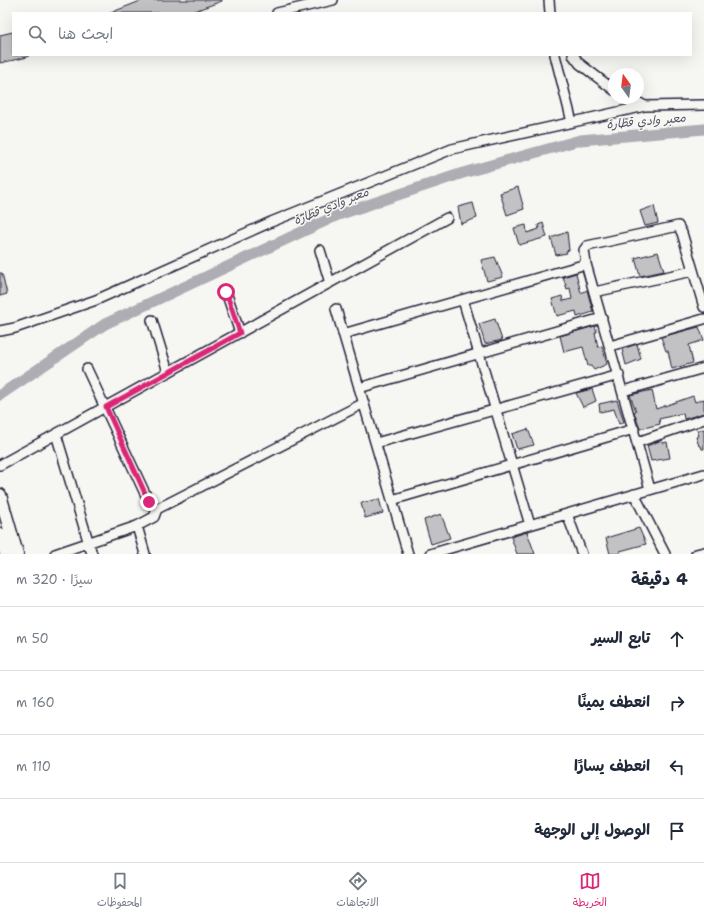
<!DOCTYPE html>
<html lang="ar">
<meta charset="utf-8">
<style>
body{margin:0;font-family:"Shantell Sans","Playpen Sans Arabic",sans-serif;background:#f6f6f7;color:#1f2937;direction:rtl}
.compass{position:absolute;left:608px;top:68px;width:36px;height:36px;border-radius:50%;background:#fff;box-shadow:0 4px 16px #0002;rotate:346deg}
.stop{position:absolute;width:12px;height:12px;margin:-9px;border:3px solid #db2777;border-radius:50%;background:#fff}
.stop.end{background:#db2777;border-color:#fff;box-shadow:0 1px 4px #0008}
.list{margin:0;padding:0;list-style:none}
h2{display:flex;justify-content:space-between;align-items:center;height:52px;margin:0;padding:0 16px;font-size:17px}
h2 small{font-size:13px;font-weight:400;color:#747a83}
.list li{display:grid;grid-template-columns:26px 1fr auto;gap:12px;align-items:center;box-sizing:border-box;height:64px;padding:0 16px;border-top:1px solid #e0e1e3}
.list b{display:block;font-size:15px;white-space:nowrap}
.list em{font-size:13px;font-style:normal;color:#747a83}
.icon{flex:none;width:22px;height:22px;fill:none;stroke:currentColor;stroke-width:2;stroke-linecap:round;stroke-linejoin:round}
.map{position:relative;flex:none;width:704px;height:554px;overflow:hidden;direction:ltr}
.search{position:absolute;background:#fff;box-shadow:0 4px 16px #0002;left:12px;right:12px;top:12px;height:44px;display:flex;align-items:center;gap:10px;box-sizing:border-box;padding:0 14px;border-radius:0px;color:#747a83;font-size:15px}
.sheet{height:308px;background:#fff}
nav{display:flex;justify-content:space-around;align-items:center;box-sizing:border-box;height:56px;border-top:1px solid #e0e1e3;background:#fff;font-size:11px;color:#747a83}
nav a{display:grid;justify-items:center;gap:2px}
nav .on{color:#db2777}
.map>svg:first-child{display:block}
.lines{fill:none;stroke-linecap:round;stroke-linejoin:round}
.river{stroke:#adadb3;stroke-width:11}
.building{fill:#c2c2c4;stroke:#22223b}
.minor-casing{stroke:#22223b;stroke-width:12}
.major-casing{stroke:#22223b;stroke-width:15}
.minor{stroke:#f6f6f2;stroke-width:9}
.major{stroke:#f6f6f2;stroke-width:12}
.route{stroke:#db2777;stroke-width:5}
.labels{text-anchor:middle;stroke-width:3;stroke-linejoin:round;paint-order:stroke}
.water-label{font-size:12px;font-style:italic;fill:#535365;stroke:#f6f6f2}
</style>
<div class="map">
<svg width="704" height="554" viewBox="0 0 704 554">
<rect width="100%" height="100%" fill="#f6f6f2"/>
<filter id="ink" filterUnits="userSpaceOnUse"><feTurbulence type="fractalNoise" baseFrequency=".025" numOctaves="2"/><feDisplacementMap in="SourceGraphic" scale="8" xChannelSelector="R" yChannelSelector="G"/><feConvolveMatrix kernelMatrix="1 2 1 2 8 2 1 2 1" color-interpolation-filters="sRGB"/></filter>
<g filter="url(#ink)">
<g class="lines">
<!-- river -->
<path class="river" d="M 0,395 L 105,324 L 338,215 L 463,173 L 580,140 L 704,129"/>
</g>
<!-- building -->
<path class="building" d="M 143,0 L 222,0 L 222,1 L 189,13 L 110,13 Z
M 13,32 L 13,55 L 28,55 L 28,57 L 0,63 L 0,35 Z
M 518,187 L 524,209 L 507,215 L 500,193 Z
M 473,203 L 477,218 L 461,224 L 458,207 Z
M 654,206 L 658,223 L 645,226 L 640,211 Z
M 543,223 L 547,237 L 519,245 L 514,228 L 526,225 L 527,233 L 539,229 L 538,225 Z
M 567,232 L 569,250 L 566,251 L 567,253 L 556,255 L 551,238 Z
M 658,252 L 664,271 L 640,276 L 635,258 Z
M 495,257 L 503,277 L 487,281 L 481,260 Z
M 0,273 L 2,273 L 7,294 L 0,296 Z
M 576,273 L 581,293 L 587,290 L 593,312 L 577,317 L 576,311 L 557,316 L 552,299 L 562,296 L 563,301 L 572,299 L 570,288 L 567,289 L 563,277 Z
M 495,319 L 502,340 L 485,344 L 479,324 Z
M 595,326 L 597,332 L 595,332 L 598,347 L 602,346 L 607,364 L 594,370 L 591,366 L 588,366 L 583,347 L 564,352 L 560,336 Z
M 699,327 L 704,340 L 689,345 L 693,363 L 672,369 L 668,351 L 666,351 L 661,337 Z
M 637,344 L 641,359 L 626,365 L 622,349 Z
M 592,389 L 596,401 L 583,407 L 576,393 Z
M 652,390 L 656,409 L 693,396 L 695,402 L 704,399 L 704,413 L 684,419 L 683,413 L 659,419 L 660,424 L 640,429 L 634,412 L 636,411 L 630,395 Z
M 617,400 L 624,422 L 619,424 L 614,409 L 600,412 L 599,404 Z
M 528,429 L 534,445 L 517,449 L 512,434 Z
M 704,429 L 704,449 L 702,449 L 701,446 L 699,446 L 696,437 L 699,436 L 697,430 Z
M 662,440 L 663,443 L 667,442 L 670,458 L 651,461 L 647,446 Z
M 379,499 L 383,513 L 365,518 L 361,503 Z
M 441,514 L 450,538 L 431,544 L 424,520 Z
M 639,528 L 646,544 L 620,551 L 620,554 L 610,554 L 606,538 Z
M 527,532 L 535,554 L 517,554 L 511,537 Z"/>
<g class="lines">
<!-- minor casing -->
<g class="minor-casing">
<path id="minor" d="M 549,0 L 550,13
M 277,13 L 333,0
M 555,55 L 572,122
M 573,55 L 580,64 L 614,90
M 630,98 L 645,106 L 704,105
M 320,250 L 330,283
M 226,292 L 240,333
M 594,292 L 693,271
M 463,300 L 530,525
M 336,309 L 408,554
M 152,320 L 168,372
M 0,331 L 15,328 L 96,300 L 271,222 L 452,149 L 645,106
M 343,334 L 586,264
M 610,346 L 704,319
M 87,369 L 149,502 L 157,509 L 364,403
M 359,388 L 602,318
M 623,391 L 704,368
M 56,434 L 92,554
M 638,442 L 704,419
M 376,443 L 619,375
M 0,465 L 447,218
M 650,489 L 586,264 L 584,250 L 587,246 L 678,226 L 682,233 L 704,307
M 634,494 L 665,554
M 392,500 L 634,429
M 567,514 L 582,554
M 137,526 L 145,554
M 55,554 L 137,526 L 154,517 L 157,509
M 430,554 L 704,474
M 696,554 L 704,552"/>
</g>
<!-- major casing -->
<g class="major-casing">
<path id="major" d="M 0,495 L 17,554
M 0,534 L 6,554"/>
</g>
<!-- minor -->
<use href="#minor" class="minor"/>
<!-- major -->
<use href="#major" class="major"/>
</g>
</g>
<g class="lines" filter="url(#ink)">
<!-- route -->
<path class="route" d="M 149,502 L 106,407 L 240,333 L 226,292"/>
</g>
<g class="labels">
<!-- water labels -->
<g class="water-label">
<text transform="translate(646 121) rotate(-5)" y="4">معبر وادي قطّارة</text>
<text transform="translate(331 206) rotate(-22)" y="4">معبر وادي قطّارة</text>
</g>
</g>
</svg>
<svg class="compass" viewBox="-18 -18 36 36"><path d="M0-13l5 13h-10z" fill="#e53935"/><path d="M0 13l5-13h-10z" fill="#747a83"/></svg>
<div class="stop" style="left:226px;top:292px"></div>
<div class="stop end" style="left:149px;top:502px"></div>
<div class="search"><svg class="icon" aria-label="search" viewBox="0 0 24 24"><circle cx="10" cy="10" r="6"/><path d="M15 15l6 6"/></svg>ابحث هنا</div>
</div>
<section class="sheet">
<h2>4 دقيقة<small>سيرًا · 320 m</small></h2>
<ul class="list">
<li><svg class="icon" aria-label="ahead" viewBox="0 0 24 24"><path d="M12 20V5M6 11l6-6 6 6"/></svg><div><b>تابع السير</b></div><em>50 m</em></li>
<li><svg class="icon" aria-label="right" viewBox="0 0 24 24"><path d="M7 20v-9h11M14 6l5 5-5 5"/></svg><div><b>انعطف يمينًا</b></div><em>160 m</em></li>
<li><svg class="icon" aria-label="left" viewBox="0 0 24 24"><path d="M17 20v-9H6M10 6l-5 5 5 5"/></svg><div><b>انعطف يسارًا</b></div><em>110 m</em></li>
<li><svg class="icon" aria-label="arrive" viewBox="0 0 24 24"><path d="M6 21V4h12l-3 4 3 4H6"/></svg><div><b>الوصول إلى الوجهة</b></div></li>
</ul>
</section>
<nav>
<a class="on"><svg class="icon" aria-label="map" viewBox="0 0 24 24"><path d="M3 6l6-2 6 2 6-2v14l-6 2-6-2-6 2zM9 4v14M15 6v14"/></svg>الخريطة</a>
<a><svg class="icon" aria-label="directions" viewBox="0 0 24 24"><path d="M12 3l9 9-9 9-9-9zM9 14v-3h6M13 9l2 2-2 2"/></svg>الاتجاهات</a>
<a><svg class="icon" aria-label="saved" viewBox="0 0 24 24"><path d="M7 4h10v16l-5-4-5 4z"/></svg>المحفوظات</a>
</nav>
